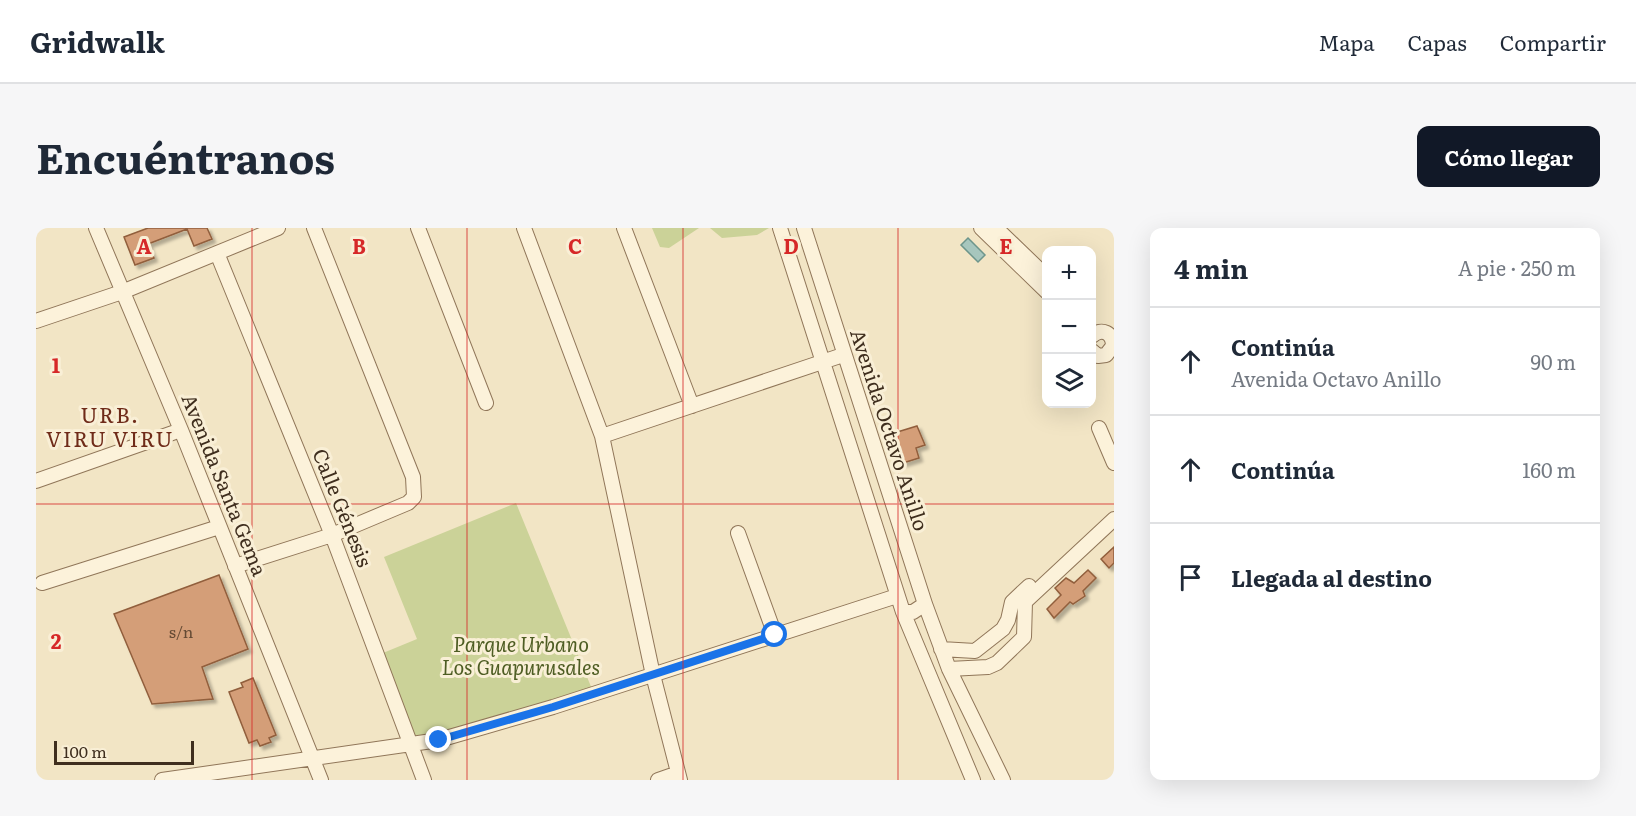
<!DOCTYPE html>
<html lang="es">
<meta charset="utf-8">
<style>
body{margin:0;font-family:Literata,serif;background:#f6f6f7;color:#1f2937}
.controls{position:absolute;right:18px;top:18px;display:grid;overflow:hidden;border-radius:12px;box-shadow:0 6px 24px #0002}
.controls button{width:54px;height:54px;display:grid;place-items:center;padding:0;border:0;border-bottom:2px solid #e0e1e3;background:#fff;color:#1f2937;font:30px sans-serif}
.scale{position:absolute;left:18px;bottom:15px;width:140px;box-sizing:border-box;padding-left:6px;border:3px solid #3f2e1e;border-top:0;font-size:16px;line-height:21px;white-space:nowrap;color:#3f2e1e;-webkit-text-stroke:4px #f9efd6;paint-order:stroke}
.stop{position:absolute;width:18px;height:18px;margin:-14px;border:4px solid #1a73e8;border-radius:50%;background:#fff}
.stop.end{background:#1a73e8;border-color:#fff;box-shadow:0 2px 6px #0008}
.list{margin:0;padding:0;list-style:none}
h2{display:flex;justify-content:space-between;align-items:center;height:78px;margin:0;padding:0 24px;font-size:26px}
h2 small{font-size:20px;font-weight:400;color:#747a83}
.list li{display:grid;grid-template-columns:39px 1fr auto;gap:18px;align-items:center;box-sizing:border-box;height:108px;padding:0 24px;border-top:2px solid #e0e1e3}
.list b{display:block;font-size:22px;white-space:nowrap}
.list p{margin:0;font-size:20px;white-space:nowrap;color:#747a83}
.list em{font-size:20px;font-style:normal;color:#747a83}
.icon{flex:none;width:33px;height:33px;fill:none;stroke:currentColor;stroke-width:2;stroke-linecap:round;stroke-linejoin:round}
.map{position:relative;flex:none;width:1078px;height:552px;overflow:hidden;border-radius:12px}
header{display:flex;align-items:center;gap:36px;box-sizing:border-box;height:84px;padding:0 30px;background:#fff;border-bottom:2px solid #e0e1e3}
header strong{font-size:28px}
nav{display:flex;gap:33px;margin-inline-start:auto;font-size:21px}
.intro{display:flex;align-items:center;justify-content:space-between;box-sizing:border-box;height:144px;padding:0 36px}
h1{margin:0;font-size:42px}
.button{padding:15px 27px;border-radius:12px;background:#111827;color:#fff;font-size:21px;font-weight:700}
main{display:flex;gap:36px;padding:0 36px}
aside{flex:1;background:#fff;border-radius:12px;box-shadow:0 6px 24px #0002}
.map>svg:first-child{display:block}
.green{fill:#cbd298}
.water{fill:#a7c6bd;stroke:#6d958b;stroke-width:1.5}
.building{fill:#d49e78;stroke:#915e3c;stroke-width:1.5;filter:url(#shadow)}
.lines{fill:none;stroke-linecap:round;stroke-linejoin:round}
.minor-casing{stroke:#907659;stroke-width:16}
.minor{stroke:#fcf2da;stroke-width:14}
.route{stroke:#1a73e8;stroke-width:8}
.grid{fill:none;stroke:#d62828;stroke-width:1.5;stroke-opacity:0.55}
.labels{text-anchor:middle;stroke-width:6;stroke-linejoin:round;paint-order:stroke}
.number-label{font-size:16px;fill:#644a34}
.street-label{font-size:20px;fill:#3f2e1e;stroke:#f9efd6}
.park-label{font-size:20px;font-style:italic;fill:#4e5d23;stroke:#f9efd6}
.neighbourhood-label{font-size:21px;letter-spacing:1.5px;fill:#6f2b19;stroke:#f9efd6}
.grid-label{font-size:20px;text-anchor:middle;font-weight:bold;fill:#d62828;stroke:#f9efd6;stroke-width:6;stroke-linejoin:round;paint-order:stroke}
</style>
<header>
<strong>Gridwalk</strong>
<nav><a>Mapa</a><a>Capas</a><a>Compartir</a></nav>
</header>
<div class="intro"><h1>Encuéntranos</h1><a class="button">Cómo llegar</a></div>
<main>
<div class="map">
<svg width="1078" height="552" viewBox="0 0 1078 552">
<defs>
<filter id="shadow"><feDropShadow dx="3.5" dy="3.5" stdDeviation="1.5" flood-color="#0004"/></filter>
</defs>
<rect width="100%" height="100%" fill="#f2e5c5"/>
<!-- green -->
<path class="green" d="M 616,0 L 663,0 L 633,20 L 624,19 Z
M 674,0 L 733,0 L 721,7 L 686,10 Z
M 480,275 L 558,466 L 379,511 L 347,425 L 381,411 L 348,329 Z"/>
<!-- water -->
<path class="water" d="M 932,10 L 949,27 L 942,34 L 925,17 Z"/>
<!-- building -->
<path class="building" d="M 112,0 L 171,0 L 176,11 L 158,18 L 151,1 L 112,16 L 118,30 L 99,37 L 88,9 Z
M 881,198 L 889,217 L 880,220 L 883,230 L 867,235 L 858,205 Z
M 1078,319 L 1078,335 L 1073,340 L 1065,331 Z
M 1052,342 L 1060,350 L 1047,363 L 1049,368 L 1037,376 L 1034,374 L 1018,390 L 1011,381 L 1025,367 L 1019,360 L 1030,350 L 1038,355 Z
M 183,347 L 212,421 L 166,439 L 177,471 L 116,476 L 78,386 Z
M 217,450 L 240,507 L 233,510 L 235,514 L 224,518 L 221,512 L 213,515 L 193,464 L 207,459 L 205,455 Z"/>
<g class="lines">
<!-- minor casing -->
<g class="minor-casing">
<path id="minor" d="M 60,0 L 145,202 L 285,552
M 382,0 L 450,175
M 488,0 L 566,208 L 617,447 L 644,552
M 588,0 L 656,178
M 744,0 L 867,384 L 877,384 L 889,376
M 768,0 L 889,376 L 913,441 L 967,552
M 945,0 L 1011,64
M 960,0 L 1011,49
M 181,25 L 296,307 L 388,552
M 0,93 L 86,64 L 242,0
M 1056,108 C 1066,99 1077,105 1077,118 L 1070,127 L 1062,128 L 1056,123
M 1063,200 L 1078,235
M 566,208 L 807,127
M 0,253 L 145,202
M 702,305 L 739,407
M 199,338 L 296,307 L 372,275 L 378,269 L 377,249 L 278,0
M 6,355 L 183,299
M 867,384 L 937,552
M 905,421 L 939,423 L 967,401 L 972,392 L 976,374 L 993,358
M 913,441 L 952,439 L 961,435 L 988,409 L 989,374 L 1078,291
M 126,552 L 403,512 L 517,479 L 861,368
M 622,552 L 642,545"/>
</g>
<!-- minor -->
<use href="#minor" class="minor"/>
</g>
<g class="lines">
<!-- route -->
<path class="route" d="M 403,512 L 517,479 L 739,407"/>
</g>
<!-- grid -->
<path class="grid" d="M 216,0 L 216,552M 431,0 L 431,552M 647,0 L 647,552M 862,0 L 862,552M 0,276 L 1078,276"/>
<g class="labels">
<!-- number labels -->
<g class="number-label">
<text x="145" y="410">s/n</text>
</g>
<!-- street labels -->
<g class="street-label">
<text transform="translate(853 202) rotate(72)" y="7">Avenida Octavo Anillo</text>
<text transform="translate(188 257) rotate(68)" y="7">Avenida Santa Gema</text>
<text transform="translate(306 280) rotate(68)" y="7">Calle Génesis</text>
</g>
<!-- park labels -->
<g class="park-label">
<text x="485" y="424">Parque Urbano<tspan x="485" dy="23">Los Guapurusales</tspan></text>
</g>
<!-- neighbourhood labels -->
<g class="neighbourhood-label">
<text x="74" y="195">URB.<tspan x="74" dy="24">VIRU VIRU</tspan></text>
</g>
</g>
<g class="grid-label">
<text x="108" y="26">A</text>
<text x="323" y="26">B</text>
<text x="539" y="26">C</text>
<text x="755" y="26">D</text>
<text x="970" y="26">E</text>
<text x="20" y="145">1</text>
<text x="20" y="421">2</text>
</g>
</svg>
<div class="controls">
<button>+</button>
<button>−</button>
<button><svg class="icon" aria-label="layers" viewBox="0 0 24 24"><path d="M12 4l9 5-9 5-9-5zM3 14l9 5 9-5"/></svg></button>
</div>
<div class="scale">100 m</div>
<div class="stop" style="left:739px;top:407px"></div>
<div class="stop end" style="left:403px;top:512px"></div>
</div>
<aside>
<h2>4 min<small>A pie · 250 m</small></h2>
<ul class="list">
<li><svg class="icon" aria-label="ahead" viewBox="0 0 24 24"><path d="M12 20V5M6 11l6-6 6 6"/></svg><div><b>Continúa</b><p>Avenida Octavo Anillo</p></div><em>90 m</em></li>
<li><svg class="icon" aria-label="ahead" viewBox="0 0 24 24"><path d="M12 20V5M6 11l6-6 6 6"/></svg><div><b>Continúa</b></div><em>160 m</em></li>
<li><svg class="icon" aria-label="arrive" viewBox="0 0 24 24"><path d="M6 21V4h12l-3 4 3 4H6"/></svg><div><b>Llegada al destino</b></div></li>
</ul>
</aside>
</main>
